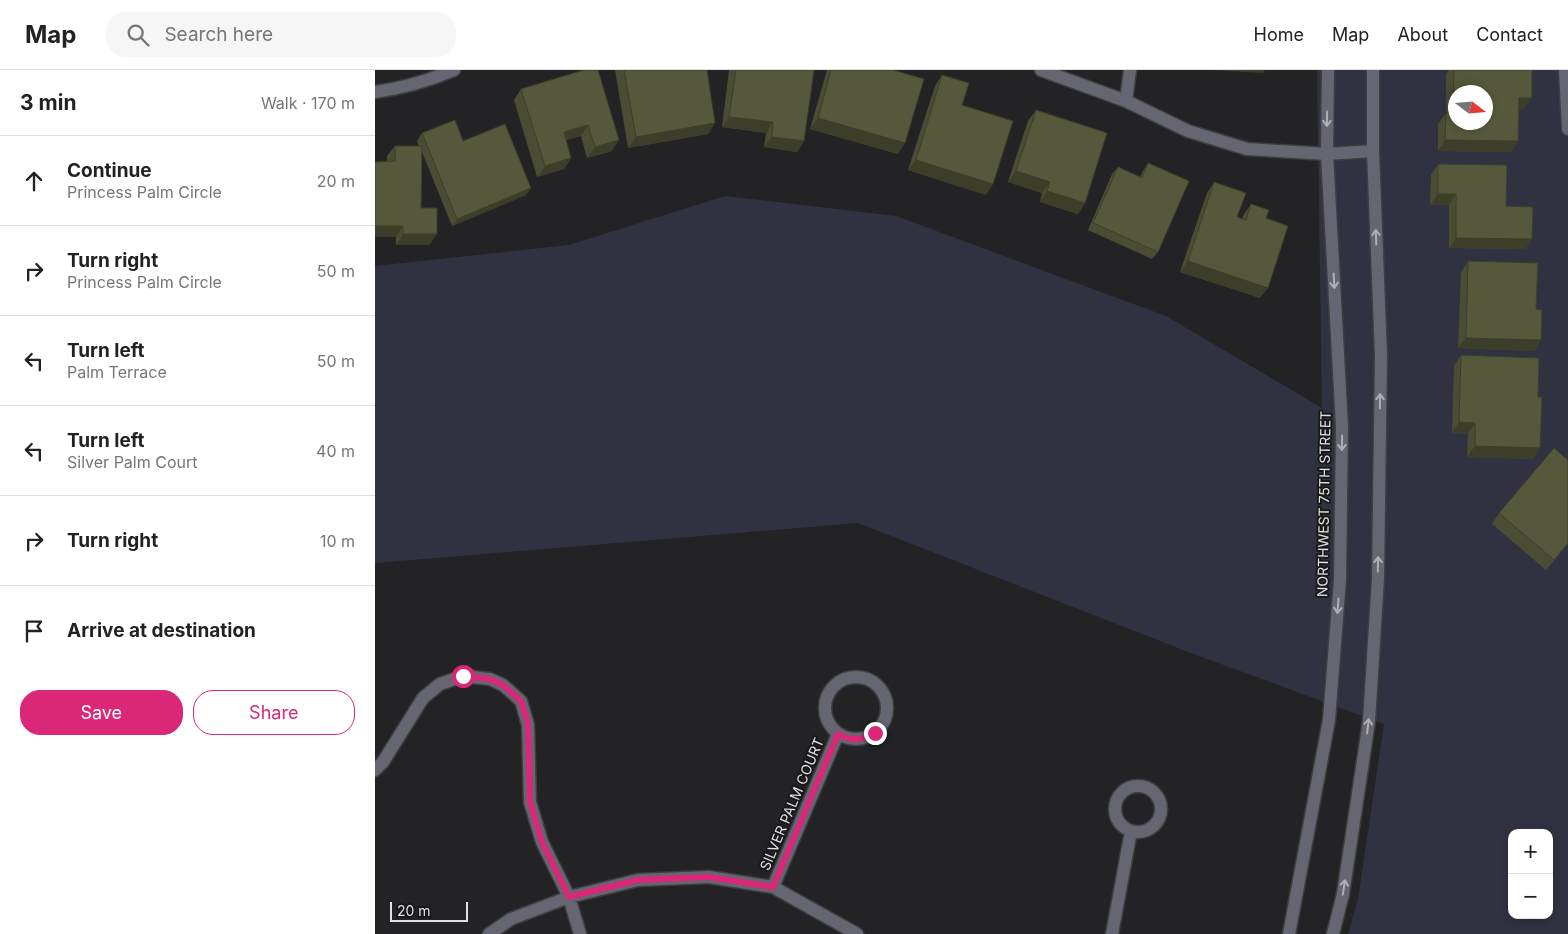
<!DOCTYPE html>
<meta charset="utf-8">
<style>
body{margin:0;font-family:Inter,sans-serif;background:#f6f6f6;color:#222}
.controls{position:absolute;right:15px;bottom:15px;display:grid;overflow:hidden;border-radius:10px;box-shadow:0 2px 8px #0003}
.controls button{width:45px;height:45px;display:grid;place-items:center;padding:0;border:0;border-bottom:1px solid #e0e0e0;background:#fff;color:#222;font:25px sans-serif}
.compass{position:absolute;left:1073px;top:15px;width:45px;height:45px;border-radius:50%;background:#fff;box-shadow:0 2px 8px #0003;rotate:106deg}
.scale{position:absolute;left:15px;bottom:12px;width:78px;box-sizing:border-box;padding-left:5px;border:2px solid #e1e1e3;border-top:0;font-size:14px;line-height:18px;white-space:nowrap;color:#e1e1e3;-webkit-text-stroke:4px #19191c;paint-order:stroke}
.stop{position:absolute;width:15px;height:15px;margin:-11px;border:4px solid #db2777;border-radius:50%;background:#fff}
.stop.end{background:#db2777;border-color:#fff;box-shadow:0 1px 5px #0008}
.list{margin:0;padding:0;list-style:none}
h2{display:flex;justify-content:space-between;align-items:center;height:65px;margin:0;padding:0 20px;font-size:21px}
h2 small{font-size:16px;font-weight:400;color:#767676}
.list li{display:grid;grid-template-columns:32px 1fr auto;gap:15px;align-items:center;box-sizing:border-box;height:90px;padding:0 20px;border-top:1px solid #e0e0e0}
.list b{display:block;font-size:19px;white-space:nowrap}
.list p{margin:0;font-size:16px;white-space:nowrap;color:#767676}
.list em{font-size:16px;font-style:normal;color:#767676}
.actions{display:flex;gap:10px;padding:15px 20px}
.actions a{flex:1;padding:11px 0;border:1px solid #db2777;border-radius:20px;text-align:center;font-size:18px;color:#db2777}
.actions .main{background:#db2777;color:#fff}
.icon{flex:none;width:28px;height:28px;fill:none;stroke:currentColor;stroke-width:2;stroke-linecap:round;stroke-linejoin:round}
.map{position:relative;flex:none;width:1193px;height:864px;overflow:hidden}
header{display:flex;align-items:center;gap:30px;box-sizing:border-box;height:70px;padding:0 25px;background:#fff;border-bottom:1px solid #e0e0e0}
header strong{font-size:24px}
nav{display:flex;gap:28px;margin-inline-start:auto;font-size:18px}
.search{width:350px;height:45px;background:#f6f6f6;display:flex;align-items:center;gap:12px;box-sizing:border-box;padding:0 18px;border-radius:20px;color:#767676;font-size:19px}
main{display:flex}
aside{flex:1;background:#fff}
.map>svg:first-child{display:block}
.green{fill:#313241;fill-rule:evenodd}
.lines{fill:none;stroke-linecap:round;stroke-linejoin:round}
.minor-casing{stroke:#3e3e40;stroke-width:15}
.minor{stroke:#656672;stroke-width:12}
.wall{fill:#4a4c33}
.shaded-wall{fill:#3c3e29}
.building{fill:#56583b;stroke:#3c3e29;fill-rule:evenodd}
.oneway{stroke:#afb0b6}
.route{stroke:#db2777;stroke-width:6}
.labels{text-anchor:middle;stroke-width:4;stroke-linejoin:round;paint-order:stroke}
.street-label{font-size:14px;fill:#e1e1e3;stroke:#19191c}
</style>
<header>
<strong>Map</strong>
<div class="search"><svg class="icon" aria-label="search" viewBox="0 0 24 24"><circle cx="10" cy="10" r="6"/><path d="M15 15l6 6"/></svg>Search here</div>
<nav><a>Home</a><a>Map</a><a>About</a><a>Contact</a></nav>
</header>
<main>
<aside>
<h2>3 min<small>Walk · 170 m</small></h2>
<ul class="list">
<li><svg class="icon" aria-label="ahead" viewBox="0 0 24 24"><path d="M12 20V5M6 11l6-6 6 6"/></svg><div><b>Continue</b><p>Princess Palm Circle</p></div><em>20 m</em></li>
<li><svg class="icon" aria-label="right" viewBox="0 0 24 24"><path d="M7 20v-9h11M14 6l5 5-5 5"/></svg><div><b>Turn right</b><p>Princess Palm Circle</p></div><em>50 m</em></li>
<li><svg class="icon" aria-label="left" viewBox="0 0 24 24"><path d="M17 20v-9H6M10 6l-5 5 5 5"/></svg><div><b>Turn left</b><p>Palm Terrace</p></div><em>50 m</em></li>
<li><svg class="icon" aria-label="left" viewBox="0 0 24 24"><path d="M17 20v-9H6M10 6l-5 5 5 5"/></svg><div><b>Turn left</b><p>Silver Palm Court</p></div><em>40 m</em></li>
<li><svg class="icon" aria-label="right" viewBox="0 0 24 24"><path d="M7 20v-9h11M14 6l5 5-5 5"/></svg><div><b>Turn right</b></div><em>10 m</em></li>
<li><svg class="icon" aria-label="arrive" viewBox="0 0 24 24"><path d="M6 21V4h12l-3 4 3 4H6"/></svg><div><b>Arrive at destination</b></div></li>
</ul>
<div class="actions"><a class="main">Save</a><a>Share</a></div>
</aside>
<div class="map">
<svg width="1193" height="864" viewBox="0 0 1193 864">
<rect width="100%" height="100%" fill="#232325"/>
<!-- green -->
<path class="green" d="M 942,0 L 1193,0 L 1193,864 L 973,864 L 983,829 L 1009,654 L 816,583 L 483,453 L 0,493 L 0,196 L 194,175 L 350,126 L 521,146 L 791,246 L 947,338 ZM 1080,22 L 1110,22 L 1110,52 L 1080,52 ZM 1137,763 L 1174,763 L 1174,845 L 1137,845 Z"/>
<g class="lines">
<!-- minor casing -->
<g class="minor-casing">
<path id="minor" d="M 666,0 L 751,31 L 813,61 L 872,79 L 952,84 L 998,81
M 1190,0 L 1193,59
M 0,22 C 28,18 53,11 79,0
M 751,31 L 755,0
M450 638a31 31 0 1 1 62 0a31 31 0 1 1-62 0Z
M 0,700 L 8,692 L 48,628 L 65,614 L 88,606 L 115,609 L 128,615 L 146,631 L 153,655 L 155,732 L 167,772 L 194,827 L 205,864
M740 739a23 23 0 1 1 46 0a23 23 0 1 1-46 0Z
M 398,817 L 463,664
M 114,864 L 136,849 L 194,827 L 263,810 L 334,807 L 398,817 L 482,864
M 737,864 L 756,761
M 914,864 L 954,650 L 965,509 L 967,357 L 952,84 L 953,0
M 958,864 L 968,824 L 994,651 L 1003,508 L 1006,285 L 998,81 L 998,0"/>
</g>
<!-- minor -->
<use href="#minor" class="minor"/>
</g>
<!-- wall -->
<path class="wall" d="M 209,0 L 237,81 L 212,88 L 206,66 L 191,70 L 196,88 L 189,99 L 162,107 L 139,30 L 146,19 Z
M 240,0 L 332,0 L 333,64 L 253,78 Z
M 354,0 L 439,0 L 422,82 L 389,77 L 391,63 L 347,57 Z
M 452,0 L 518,0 L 523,84 L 435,59 Z
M 1074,0 L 1157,0 L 1149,39 L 1144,39 L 1143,71 L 1136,82 L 1063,81 L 1063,54 L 1071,43 L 1071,4 Z
M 567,5 L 587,35 L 611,125 L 533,100 L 560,16 Z
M 661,40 L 710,133 L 703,144 L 665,132 L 667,123 L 633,112 L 653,51 Z
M 47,63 L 88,71 L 151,125 L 77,156 L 47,82 L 46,138 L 62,164 L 54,175 L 21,175 L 21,167 L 0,167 L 0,92 L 12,92 L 12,86 L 20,76 L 44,76 L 42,71 Z
M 773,93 L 783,182 L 777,189 L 713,160 L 737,104 L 743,97 L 765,107 L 768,101 Z
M 1063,94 L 1131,136 L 1157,169 L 1150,179 L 1074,178 L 1074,135 L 1055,135 L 1056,105 Z
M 839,112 L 862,147 L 867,149 L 869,144 L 876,134 L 891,148 L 885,228 L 805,202 L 832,123 Z
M 1093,191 L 1161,239 L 1166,270 L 1159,281 L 1083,278 L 1086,202 Z
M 1086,285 L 1158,389 L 1092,387 L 1093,364 L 1077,363 L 1079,296 Z
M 1193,390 L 1193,474 L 1171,500 L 1117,454 L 1124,443 Z"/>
<!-- shaded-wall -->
<path class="shaded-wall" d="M 836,0 L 890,0 L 888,3 Z
M 1144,28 L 1157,28 L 1149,39 L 1137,39 Z
M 354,47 L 398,52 L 391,63 L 347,57 Z
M 443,48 L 530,73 L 523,84 L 435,59 Z
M 340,53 L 333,64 L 253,78 L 261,67 Z
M 213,55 L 206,66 L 181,73 L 189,62 Z
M 397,67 L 429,71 L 422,82 L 389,77 Z
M 244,70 L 237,81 L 212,88 L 220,77 Z
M 1070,70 L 1143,71 L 1136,82 L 1063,81 Z
M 196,88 L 189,99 L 162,107 L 170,96 Z
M 541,90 L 618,114 L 611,125 L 533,100 Z
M 641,101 L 675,112 L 667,123 L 633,112 Z
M 156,118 L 151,125 L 77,156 L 82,149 Z
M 672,121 L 710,133 L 703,144 L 665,132 Z
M 1063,124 L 1081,124 L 1074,135 L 1055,135 Z
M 0,156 L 28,156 L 21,167 L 0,167 Z
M 28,164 L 62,164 L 54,175 L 21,175 Z
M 1081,168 L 1157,169 L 1150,179 L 1074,178 Z
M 813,191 L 893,218 L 885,228 L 805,202 Z
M 1091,268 L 1166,270 L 1159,281 L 1083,278 Z
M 1084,352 L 1100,353 L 1093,364 L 1077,363 Z
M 1100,376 L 1165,378 L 1158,389 L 1092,387 Z"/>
<!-- building -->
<path class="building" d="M 209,0 L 223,0 L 244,70 L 220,77 L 213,55 L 189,62 L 196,88 L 170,96 L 146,19 Z
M 249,0 L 332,0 L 340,53 L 261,67 Z
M 361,0 L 439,0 L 429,71 L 397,67 L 398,52 L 354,47 Z
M 456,0 L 518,0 L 549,9 L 530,73 L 443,48 Z
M 1079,0 L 1157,0 L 1157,28 L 1144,28 L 1143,71 L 1070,70 L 1071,43 L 1078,43 ZM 1080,22 L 1110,22 L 1110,52 L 1080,52 Z
M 567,5 L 594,13 L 587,35 L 638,51 L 618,114 L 541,90 Z
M 661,40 L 732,63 L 710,133 L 672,121 L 675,112 L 641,101 Z
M 80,50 L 88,71 L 130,54 L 156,118 L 82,149 L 47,63 Z
M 20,76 L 47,76 L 46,138 L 62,138 L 62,164 L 28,164 L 28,156 L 0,156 L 0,92 L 20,91 Z
M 773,93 L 814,111 L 783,182 L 718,153 L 743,97 L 767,108 Z
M 1063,94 L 1132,95 L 1131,136 L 1158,137 L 1157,169 L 1081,168 L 1081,124 L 1063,124 Z
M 839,112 L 871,123 L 862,147 L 871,150 L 876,134 L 894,140 L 891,148 L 913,156 L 893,218 L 813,191 Z
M 1093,191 L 1163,193 L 1161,239 L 1167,240 L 1166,270 L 1091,268 Z
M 1086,285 L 1164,288 L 1163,327 L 1167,327 L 1165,378 L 1100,376 L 1100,353 L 1084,352 Z
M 1179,378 L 1193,390 L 1193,473 L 1179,490 L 1124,443 Z"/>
<!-- one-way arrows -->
<defs><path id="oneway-shaft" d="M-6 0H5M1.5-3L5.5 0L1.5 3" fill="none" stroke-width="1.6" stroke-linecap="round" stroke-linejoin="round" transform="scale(1.25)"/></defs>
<g class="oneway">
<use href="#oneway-shaft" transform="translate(952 49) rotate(91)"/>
<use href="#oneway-shaft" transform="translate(1001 167) rotate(-92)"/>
<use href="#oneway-shaft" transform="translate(959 211) rotate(87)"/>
<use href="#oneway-shaft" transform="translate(1005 331) rotate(-89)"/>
<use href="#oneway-shaft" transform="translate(967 373) rotate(91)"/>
<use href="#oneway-shaft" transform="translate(1003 494) rotate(-89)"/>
<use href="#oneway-shaft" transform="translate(963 536) rotate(94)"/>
<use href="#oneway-shaft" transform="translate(993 656) rotate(-83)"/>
<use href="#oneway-shaft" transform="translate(969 817) rotate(-81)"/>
</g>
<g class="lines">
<!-- route -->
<path class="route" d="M 88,606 L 115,609 L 128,615 L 146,631 L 153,654 L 155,732 L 167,772 L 194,827 L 263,810 L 334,807 L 398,817 L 463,664 C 476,672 488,670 500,663"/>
</g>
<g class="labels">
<!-- street labels -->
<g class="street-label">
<text transform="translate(949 434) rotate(-89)" y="5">NORTHWEST 75TH STREET</text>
<text transform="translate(417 734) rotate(-67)" y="5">SILVER PALM COURT</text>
</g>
</g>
</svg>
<div class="controls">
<button>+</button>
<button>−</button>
</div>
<svg class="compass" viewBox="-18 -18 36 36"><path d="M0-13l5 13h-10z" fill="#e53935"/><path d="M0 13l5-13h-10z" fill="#767676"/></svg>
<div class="scale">20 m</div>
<div class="stop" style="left:88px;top:606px"></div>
<div class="stop end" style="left:500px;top:663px"></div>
</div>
</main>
